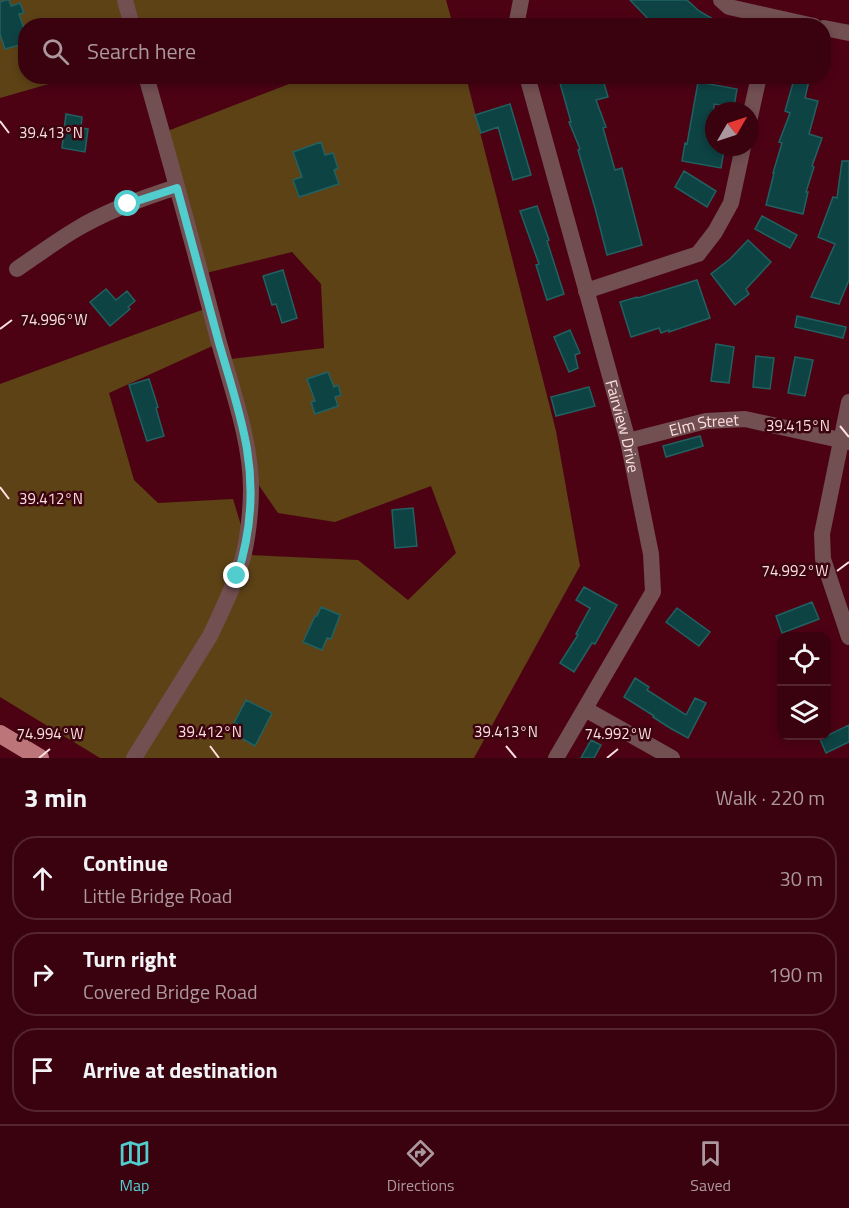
<!DOCTYPE html>
<meta charset="utf-8">
<style>
body{margin:0;font-family:"Titillium Web",sans-serif;background:#410c18;color:#f1f3f6}
.controls{position:absolute;right:18px;bottom:18px;display:grid;overflow:hidden;border-radius:12px;box-shadow:0 3px 9px #0003}
.controls button{width:54px;height:54px;display:grid;place-items:center;padding:0;border:0;border-bottom:2px solid #54242f;background:#3a020f;color:#f1f3f6;font:30px sans-serif}
.compass{position:absolute;left:705px;top:102px;width:54px;height:54px;border-radius:50%;background:#3a020f;box-shadow:0 3px 9px #0003;rotate:51deg}
.stop{position:absolute;width:18px;height:18px;margin:-14px;border:4px solid #52cdce;border-radius:50%;background:#fff}
.stop.end{background:#52cdce;border-color:#fff;box-shadow:0 2px 6px #0008}
.list{margin:0;padding:0;list-style:none}
h2{display:flex;justify-content:space-between;align-items:center;height:78px;margin:0;padding:0 24px;font-size:26px}
h2 small{font-size:20px;font-weight:400;color:#ab979e}
.list li{display:grid;grid-template-columns:39px 1fr auto;gap:18px;align-items:center;box-sizing:border-box;height:84px;margin:0 12px 12px;padding:0 12px;border:2px solid #54242f;border-radius:24px}
.list b{display:block;font-size:22px;white-space:nowrap}
.list p{margin:0;font-size:20px;white-space:nowrap;color:#ab979e}
.list em{font-size:20px;font-style:normal;color:#ab979e}
.icon{flex:none;width:33px;height:33px;fill:none;stroke:currentColor;stroke-width:2;stroke-linecap:round;stroke-linejoin:round}
.map{position:relative;flex:none;width:849px;height:758px;overflow:hidden}
.search{position:absolute;background:#3a020f;box-shadow:0 3px 9px #0003;left:18px;right:18px;top:18px;height:66px;display:flex;align-items:center;gap:15px;box-sizing:border-box;padding:0 21px;border-radius:24px;color:#ab979e;font-size:22px}
.sheet{height:366px;background:#3a020f}
nav{display:flex;justify-content:space-around;align-items:center;box-sizing:border-box;height:84px;border-top:2px solid #54242f;background:#3a020f;font-size:16px;color:#ab979e}
nav a{display:grid;justify-items:center;gap:3px}
nav .on{color:#52cdce}
.map>svg:first-child{display:block}
.green{fill:#5d4216}
.building{fill:#0e4344;stroke:#226161;stroke-width:1.5}
.lines{fill:none;stroke-linecap:round;stroke-linejoin:round}
.street{stroke:#724f51;stroke-width:16}
.primary{stroke:#bc767a;stroke-width:18}
.route{stroke:#52cdce;stroke-width:8}
.ticks{fill:none;stroke:#fcdfe0;stroke-width:2}
.labels{text-anchor:middle;stroke-width:5;stroke-linejoin:round;paint-order:stroke}
.street-label{font-size:16px;fill:#fcdfe0;stroke:#3b040e}
.ticks-label{font-size:15px;text-anchor:middle;fill:#fcdfe0;stroke:#3b040e;stroke-width:5;stroke-linejoin:round;paint-order:stroke}
</style>
<div class="map">
<svg width="849" height="758" viewBox="0 0 849 758">
<rect width="100%" height="100%" fill="#4d0214"/>
<!-- green -->
<path class="green" d="M 0,0 L 446,0 L 453,25 L 26,26 L 26,76 L 73,77 L 0,98 Z
M 307,77 L 466,77 L 556,431 L 580,566 L 474,758 L 100,758 L 0,697 L 0,384 L 210,307 L 219,343 L 109,393 L 134,480 L 158,503 L 233,499 L 250,555 L 358,560 L 408,600 L 456,553 L 431,486 L 335,522 L 278,513 L 251,474 L 223,360 L 324,348 L 321,284 L 292,252 L 206,273 L 165,132 Z"/>
<!-- building -->
<path class="building" d="M 5,0 L 9,0 L 11,6 L 20,3 L 24,13 L 19,14 L 26,34 L 26,43 L 5,49 L 0,34 L 0,2 Z
M 630,0 L 687,0 L 699,11 L 725,26 L 655,26 Z
M 558,76 L 602,76 L 608,97 L 596,100 L 606,127 L 603,128 L 615,170 L 622,168 L 642,245 L 607,255 L 595,208 L 578,150 L 580,149 L 569,122 L 571,122 Z
M 795,76 L 810,76 L 805,98 L 818,101 L 809,134 L 822,138 L 812,166 L 814,167 L 806,192 L 808,192 L 803,214 L 766,205 L 774,173 L 773,173 L 782,143 L 779,142 L 790,113 L 785,111 Z
M 698,82 L 737,89 L 734,107 L 714,104 L 714,148 L 724,150 L 721,168 L 682,161 L 685,143 L 687,144 Z
M 510,104 L 531,175 L 513,180 L 498,127 L 481,133 L 475,115 Z
M 66,114 L 82,117 L 81,128 L 88,129 L 85,152 L 62,148 Z
M 321,142 L 325,155 L 333,153 L 338,168 L 334,170 L 339,184 L 299,197 L 293,180 L 302,177 L 293,152 Z
M 842,161 L 849,161 L 849,280 L 839,304 L 811,297 L 835,244 L 818,237 L 833,197 L 837,198 Z
M 684,171 L 716,191 L 707,207 L 675,187 Z
M 537,206 L 549,240 L 547,241 L 564,294 L 547,300 L 536,265 L 539,264 L 520,211 Z
M 762,216 L 797,235 L 790,248 L 755,229 Z
M 748,240 L 771,262 L 746,289 L 749,294 L 735,305 L 711,274 L 730,259 Z
M 283,270 L 297,318 L 282,323 L 276,304 L 272,305 L 263,276 Z
M 697,280 L 710,318 L 669,332 L 669,330 L 661,333 L 659,328 L 631,337 L 620,302 L 637,297 L 638,298 Z
M 106,289 L 116,300 L 127,291 L 135,301 L 128,307 L 130,309 L 110,326 L 90,302 Z
M 797,316 L 846,327 L 843,338 L 795,327 Z
M 570,330 L 580,353 L 575,355 L 578,368 L 569,372 L 554,337 Z
M 716,344 L 734,347 L 729,383 L 711,381 Z
M 756,356 L 774,358 L 770,389 L 753,387 Z
M 795,357 L 813,360 L 805,396 L 788,393 Z
M 328,372 L 334,387 L 338,385 L 341,395 L 335,397 L 338,406 L 315,414 L 311,402 L 315,401 L 307,379 Z
M 149,379 L 158,407 L 156,408 L 164,436 L 147,441 L 129,385 Z
M 589,387 L 595,406 L 556,416 L 551,397 Z
M 700,436 L 703,446 L 666,457 L 663,446 Z
M 413,508 L 417,546 L 395,548 L 392,510 Z
M 584,587 L 617,605 L 595,644 L 592,643 L 574,672 L 560,663 L 578,635 L 576,634 L 590,608 L 576,600 Z
M 812,602 L 819,619 L 782,633 L 776,616 Z
M 321,607 L 340,615 L 331,639 L 327,638 L 322,650 L 303,642 L 315,616 L 317,616 Z
M 677,608 L 710,632 L 699,646 L 666,622 Z
M 635,678 L 649,687 L 647,690 L 686,715 L 695,698 L 706,703 L 688,738 L 670,728 L 653,717 L 654,716 L 624,697 Z
M 246,700 L 272,713 L 255,746 L 234,734 L 239,725 L 234,723 Z
M 849,725 L 849,742 L 826,753 L 820,739 Z
M 591,740 L 601,745 L 594,758 L 581,758 Z"/>
<g class="lines">
<!-- street -->
<g class="street">
<path d="M 125,0 L 132,26"/>
<path d="M 721,0 L 729,7 L 814,26"/>
<path d="M 516,26 L 521,0"/>
<path d="M 824,28 L 849,33"/>
<path id="s1" d="M 527,76 L 628,441 L 651,554 L 653,592 L 556,758"/>
<path d="M 750,117 L 759,76"/>
<path d="M 17,269 C 36,256 55,242 75,230 C 106,211 142,198 177,187"/>
<path d="M 586,291 L 698,254 L 715,232 L 731,203 L 743,147"/>
<path d="M 849,402 L 822,534 L 823,559 L 849,637"/>
<path id="s2" d="M 628,441 L 706,421 L 745,419 L 849,442"/>
<path d="M 585,709 L 672,758"/>
<path d="M 134,758 L 210,636 C 222,611 235,584 243,557 C 248,538 251,509 251,489 C 251,439 231,387 218,339 C 195,251 171,164 146,76"/>
</g>
<!-- primary -->
<path class="primary" d="M 0,734 L 40,758"/>
</g>
<g class="lines">
<!-- route -->
<path class="route" d="M 128,204 L 177,188 C 191,239 205,291 219,343 C 229,378 241,413 247,449 C 254,491 250,536 237,576"/>
</g>
<!-- ticks -->
<path class="ticks" d="M 0,121 L 9,133M 0,329 L 12,320M 840,426 L 849,437M 0,487 L 9,499M 837,571 L 849,562M 210,746 L 219,758M 506,746 L 516,758M 39,758 L 50,749M 607,758 L 618,749"/>
<g class="labels">
<!-- street labels -->
<g class="street-label">
<text dy="6" stroke="none"><textPath href="#s1" startOffset="363">Fairview Drive</textPath></text>
<text dy="6" stroke="none"><textPath href="#s2" startOffset="78">Elm Street</textPath></text>
</g>
</g>
<g class="ticks-label">
<text x="51" y="138">39.413°N</text>
<text x="54" y="325">74.996°W</text>
<text x="798" y="431">39.415°N</text>
<text x="51" y="504">39.412°N</text>
<text x="795" y="576">74.992°W</text>
<text x="210" y="737">39.412°N</text>
<text x="506" y="737">39.413°N</text>
<text x="50" y="739">74.994°W</text>
<text x="618" y="739">74.992°W</text>
</g>
</svg>
<div class="controls">
<button><svg class="icon" aria-label="locate" viewBox="0 0 24 24"><circle cx="12" cy="12" r="6"/><path d="M12 2v4M12 18v4M2 12h4M18 12h4"/></svg></button>
<button><svg class="icon" aria-label="layers" viewBox="0 0 24 24"><path d="M12 4l9 5-9 5-9-5zM3 14l9 5 9-5"/></svg></button>
</div>
<svg class="compass" viewBox="-18 -18 36 36"><path d="M0-13l5 13h-10z" fill="#e53935"/><path d="M0 13l5-13h-10z" fill="#ab979e"/></svg>
<div class="stop" style="left:128px;top:204px"></div>
<div class="stop end" style="left:237px;top:576px"></div>
<div class="search"><svg class="icon" aria-label="search" viewBox="0 0 24 24"><circle cx="10" cy="10" r="6"/><path d="M15 15l6 6"/></svg>Search here</div>
</div>
<section class="sheet">
<h2>3 min<small>Walk · 220 m</small></h2>
<ul class="list">
<li><svg class="icon" aria-label="ahead" viewBox="0 0 24 24"><path d="M12 20V5M6 11l6-6 6 6"/></svg><div><b>Continue</b><p>Little Bridge Road</p></div><em>30 m</em></li>
<li><svg class="icon" aria-label="right" viewBox="0 0 24 24"><path d="M7 20v-9h11M14 6l5 5-5 5"/></svg><div><b>Turn right</b><p>Covered Bridge Road</p></div><em>190 m</em></li>
<li><svg class="icon" aria-label="arrive" viewBox="0 0 24 24"><path d="M6 21V4h12l-3 4 3 4H6"/></svg><div><b>Arrive at destination</b></div></li>
</ul>
</section>
<nav>
<a class="on"><svg class="icon" aria-label="map" viewBox="0 0 24 24"><path d="M3 6l6-2 6 2 6-2v14l-6 2-6-2-6 2zM9 4v14M15 6v14"/></svg>Map</a>
<a><svg class="icon" aria-label="directions" viewBox="0 0 24 24"><path d="M12 3l9 9-9 9-9-9zM9 14v-3h6M13 9l2 2-2 2"/></svg>Directions</a>
<a><svg class="icon" aria-label="saved" viewBox="0 0 24 24"><path d="M7 4h10v16l-5-4-5 4z"/></svg>Saved</a>
</nav>
